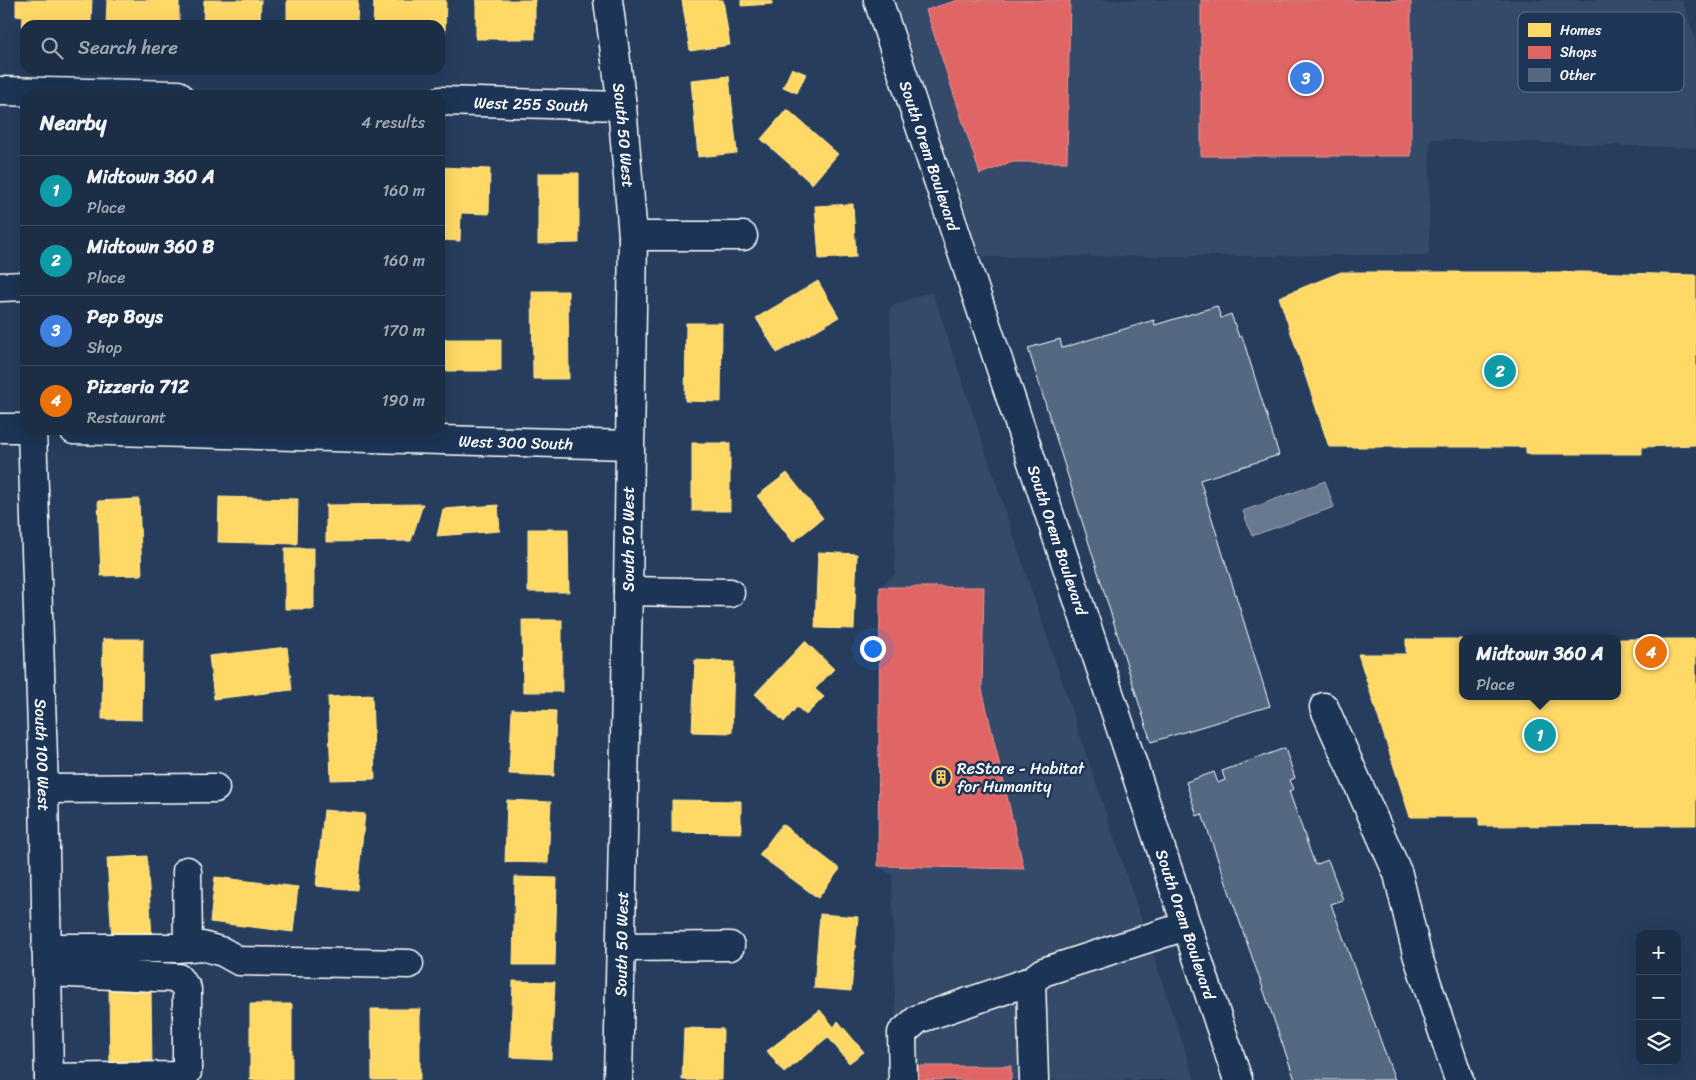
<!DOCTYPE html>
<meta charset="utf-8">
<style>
body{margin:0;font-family:Sriracha,sans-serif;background:#25364d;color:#f1f3f6}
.controls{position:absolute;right:15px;bottom:15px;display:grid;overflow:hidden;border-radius:10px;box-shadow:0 5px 20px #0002}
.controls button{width:45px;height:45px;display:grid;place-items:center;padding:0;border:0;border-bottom:1px solid #3a4a5f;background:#1c2e46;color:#f1f3f6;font:25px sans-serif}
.you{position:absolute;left:872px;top:648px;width:18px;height:18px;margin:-12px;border:4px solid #fff;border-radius:50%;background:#1a73e8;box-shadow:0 0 0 8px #1a73e833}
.badge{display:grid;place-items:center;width:32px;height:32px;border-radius:50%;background:#d6ab8b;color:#fff;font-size:16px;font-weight:700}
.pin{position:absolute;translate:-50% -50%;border:2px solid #fff;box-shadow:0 1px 5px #0006}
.popup{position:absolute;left:1459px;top:635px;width:162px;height:65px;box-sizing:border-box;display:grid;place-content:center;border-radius:10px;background:#1c2e46;filter:drop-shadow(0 1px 4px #0005);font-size:16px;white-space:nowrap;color:#a0a8b3}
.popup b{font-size:19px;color:#f1f3f6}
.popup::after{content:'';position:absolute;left:50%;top:100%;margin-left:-10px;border:10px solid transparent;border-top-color:#1c2e46}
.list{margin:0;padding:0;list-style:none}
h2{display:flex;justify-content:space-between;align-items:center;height:65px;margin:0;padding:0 20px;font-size:21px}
h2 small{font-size:16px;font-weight:400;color:#a0a8b3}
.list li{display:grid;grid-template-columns:32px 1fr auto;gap:15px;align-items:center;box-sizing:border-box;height:70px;padding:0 20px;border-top:1px solid #3a4a5f}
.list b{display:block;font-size:19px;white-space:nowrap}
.list p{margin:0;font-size:16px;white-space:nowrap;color:#a0a8b3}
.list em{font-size:16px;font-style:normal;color:#a0a8b3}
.icon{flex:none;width:28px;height:28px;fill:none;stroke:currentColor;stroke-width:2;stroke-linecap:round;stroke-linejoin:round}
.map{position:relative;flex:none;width:1696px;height:1080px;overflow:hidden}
.search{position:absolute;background:#1c2e46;box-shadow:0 5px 20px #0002;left:20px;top:20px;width:425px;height:55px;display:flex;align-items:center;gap:12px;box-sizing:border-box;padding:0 18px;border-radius:15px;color:#a0a8b3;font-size:19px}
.panel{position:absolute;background:#1c2e46;box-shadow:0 5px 20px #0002;left:20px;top:90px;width:425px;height:345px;border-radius:15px}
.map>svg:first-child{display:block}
.built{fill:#344a68}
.water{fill:#67788e;stroke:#a4aebb}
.homes{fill:#ffd966;stroke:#ffe494}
.shops{fill:#e06666;stroke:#e99494}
.building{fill:#556781;stroke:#fff}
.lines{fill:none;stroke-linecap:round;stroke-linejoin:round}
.minor-casing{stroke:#fff;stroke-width:31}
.minor{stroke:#1d3557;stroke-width:28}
.labels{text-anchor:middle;stroke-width:5;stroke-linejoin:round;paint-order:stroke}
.street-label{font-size:16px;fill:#fff;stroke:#1d3557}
.poi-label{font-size:16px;fill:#fff;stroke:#1d3557;text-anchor:start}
.key{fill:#1d3557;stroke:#617289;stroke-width:1}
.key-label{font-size:14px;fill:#fff}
</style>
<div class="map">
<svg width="1696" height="1080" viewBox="0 0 1696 1080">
<rect width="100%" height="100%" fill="#263d5e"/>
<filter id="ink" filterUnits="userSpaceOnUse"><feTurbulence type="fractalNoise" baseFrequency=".02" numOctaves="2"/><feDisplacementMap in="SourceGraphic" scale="10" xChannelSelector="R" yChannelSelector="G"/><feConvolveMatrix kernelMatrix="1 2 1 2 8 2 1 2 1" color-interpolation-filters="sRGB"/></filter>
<g filter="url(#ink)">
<!-- built -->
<path class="built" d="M 895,0 L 1682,0 L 1696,40 L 1696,148 L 1430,139 L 1429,255 L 981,257 Z
M 933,293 L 1014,537 L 1195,1080 L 897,1080 L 892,875 L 878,866 L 880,587 L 895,574 L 890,307 L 923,294 Z"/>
<!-- water -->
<path class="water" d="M 1325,481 L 1334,507 L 1252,536 L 1243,511 Z"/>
<!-- homes -->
<path class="homes" d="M 16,0 L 92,0 L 91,25 L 25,25 L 25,28 L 22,28 L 23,17 L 16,16 Z
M 107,0 L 179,0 L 179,25 L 106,25 Z
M 204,0 L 261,0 L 260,25 L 203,25 Z
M 287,0 L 358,0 L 357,25 L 287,25 Z
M 374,0 L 446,0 L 445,34 L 440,34 L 440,25 L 373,25 Z
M 476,0 L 535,0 L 535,39 L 476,39 Z
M 682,0 L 723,0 L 730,45 L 690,51 Z
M 741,0 L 772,0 L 772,4 L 741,6 Z
M 792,68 L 806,74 L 797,93 L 783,87 Z
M 729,76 L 737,153 L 698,157 L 691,80 Z
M 787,109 L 838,154 L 812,184 L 761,139 Z
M 440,167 L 490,169 L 489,214 L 461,213 L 460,241 L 440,240 Z
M 538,173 L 579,173 L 579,243 L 538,244 Z
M 853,204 L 856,257 L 819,259 L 815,206 Z
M 1341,272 L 1584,272 L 1696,275 L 1696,445 L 1642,447 L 1642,454 L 1526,454 L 1526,447 L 1329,447 L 1279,297 Z
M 818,281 L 839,317 L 777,353 L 756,318 Z
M 532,291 L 568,291 L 569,379 L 533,379 Z
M 686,323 L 722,323 L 721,402 L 685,401 Z
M 440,339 L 501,339 L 501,371 L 440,371 Z
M 692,443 L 730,443 L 730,511 L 692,511 Z
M 787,473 L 823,518 L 793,542 L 757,496 Z
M 219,497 L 298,499 L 297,544 L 218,542 Z
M 139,499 L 142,575 L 101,576 L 98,501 Z
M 423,504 L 411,541 L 326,542 L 326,505 Z
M 498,505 L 500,531 L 437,536 L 443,509 Z
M 528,529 L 568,529 L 569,592 L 528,592 Z
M 285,548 L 314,548 L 314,609 L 285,609 Z
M 818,552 L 857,554 L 854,629 L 815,628 Z
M 522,620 L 562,620 L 562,692 L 523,692 Z
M 103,639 L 143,639 L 142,720 L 102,719 Z
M 1406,639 L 1462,639 L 1462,696 L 1618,696 L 1618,639 L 1696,639 L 1696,825 L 1479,826 L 1479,817 L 1410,817 L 1358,654 L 1406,654 Z
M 805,641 L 834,669 L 815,689 L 824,697 L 806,715 L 797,707 L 784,722 L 755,694 Z
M 287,647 L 292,690 L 214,699 L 209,656 Z
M 695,660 L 734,662 L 732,733 L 692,732 Z
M 372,695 L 375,779 L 331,780 L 328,697 Z
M 512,709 L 556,711 L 554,776 L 509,774 Z
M 507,800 L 551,802 L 548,863 L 505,862 Z
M 672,800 L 741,801 L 741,833 L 672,832 Z
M 324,810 L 365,814 L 357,890 L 316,886 Z
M 782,824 L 840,869 L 818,898 L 759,855 Z
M 147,856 L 152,937 L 112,940 L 107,858 Z
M 215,877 L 298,887 L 293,932 L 210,922 Z
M 515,877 L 557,878 L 555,965 L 513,965 Z
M 820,914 L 858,917 L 851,991 L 814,988 Z
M 513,981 L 555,982 L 551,1059 L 510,1057 Z
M 151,989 L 152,1069 L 110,1070 L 109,990 Z
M 250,1004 L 292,1004 L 292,1080 L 250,1080 Z
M 371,1009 L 420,1009 L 420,1080 L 372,1080 Z
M 820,1010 L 834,1027 L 838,1021 L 864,1052 L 849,1063 L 828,1037 L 784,1073 L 767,1051 Z
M 684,1028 L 723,1029 L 722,1080 L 682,1080 Z"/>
<!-- shops -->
<path class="shops" d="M 958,0 L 1070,0 L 1067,162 L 1013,162 L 980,174 L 926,10 Z
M 1201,0 L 1411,0 L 1411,156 L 1201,156 Z
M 880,587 L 984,587 L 982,689 L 1024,869 L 878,866 Z
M 910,1066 L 1011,1066 L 1011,1080 L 910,1080 Z"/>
<!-- building -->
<path class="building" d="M 1217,306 L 1221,318 L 1231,314 L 1239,337 L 1242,336 L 1279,455 L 1200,480 L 1270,706 L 1151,742 L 1028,348 L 1060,339 L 1062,348 L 1154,320 L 1155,325 Z
M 1285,748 L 1295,778 L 1290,780 L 1294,789 L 1289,791 L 1315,865 L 1328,860 L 1343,900 L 1331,904 L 1395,1080 L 1295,1080 L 1202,814 L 1197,816 L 1186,782 L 1214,772 L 1218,783 L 1225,780 L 1222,771 Z"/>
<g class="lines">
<!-- minor casing -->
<g class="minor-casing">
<g id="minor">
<path id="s1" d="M 608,0 L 622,106 L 633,236 L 628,591 L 618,1080"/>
<path id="s2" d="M 878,0 L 1238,1080"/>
<path d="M 0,91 L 178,95"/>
<path id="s3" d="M 440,101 L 622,106"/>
<path d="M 633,236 L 743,236"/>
<path d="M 0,287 L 25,286"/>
<path d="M 0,428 L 25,428"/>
<path id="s4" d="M 32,430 L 44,789 L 49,1080"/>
<path id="s5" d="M 74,430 L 629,445"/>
<path d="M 628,591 L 730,593"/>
<path d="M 1324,707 L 1398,874 L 1417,954 L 1459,1080"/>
<path d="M 44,789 L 215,788"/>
<path d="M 187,871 L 188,947"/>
<path d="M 621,947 L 730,946"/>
<path d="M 46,948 L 177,948 L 202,946 L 223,952 L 239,961 L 409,964"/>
<path d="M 47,972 L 178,978 L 187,989 L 187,1072 L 175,1076 L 49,1078"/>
<path d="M 903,1080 L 902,1033 L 918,1019 L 1031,981"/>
<path d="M 1034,1080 L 1031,981 L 1043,972 L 1186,926"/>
</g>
</g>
<!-- minor -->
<use href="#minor" class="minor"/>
</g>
</g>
<!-- icons -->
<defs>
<g id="building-ring" transform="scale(1.125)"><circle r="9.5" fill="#1d3557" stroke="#ffd166" stroke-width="1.5"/><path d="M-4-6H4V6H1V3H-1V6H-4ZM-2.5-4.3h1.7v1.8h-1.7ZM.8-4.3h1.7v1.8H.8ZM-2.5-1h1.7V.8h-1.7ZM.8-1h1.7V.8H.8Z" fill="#ffd166"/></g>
</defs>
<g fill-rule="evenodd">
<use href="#building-ring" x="941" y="777"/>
</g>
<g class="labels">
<!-- street labels -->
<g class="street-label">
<text dy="6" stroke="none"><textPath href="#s3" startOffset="91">West 255 South</textPath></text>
<text dy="6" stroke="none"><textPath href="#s1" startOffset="136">South 50 West</textPath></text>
<text dy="6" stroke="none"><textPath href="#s2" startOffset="164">South Orem Boulevard</textPath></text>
<text dy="6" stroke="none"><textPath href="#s5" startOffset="442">West 300 South</textPath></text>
<text transform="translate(628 539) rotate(-90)" y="6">South 50 West</text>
<text dy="6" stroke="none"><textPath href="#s2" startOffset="569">South Orem Boulevard</textPath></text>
<text dy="6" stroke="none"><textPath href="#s4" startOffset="325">South 100 West</textPath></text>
<text dy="6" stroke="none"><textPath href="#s2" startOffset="974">South Orem Boulevard</textPath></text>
<text transform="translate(621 944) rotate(-89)" y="6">South 50 West</text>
</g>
<!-- poi labels -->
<g class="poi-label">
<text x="957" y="774">ReStore - Habitat<tspan x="957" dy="18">for Humanity</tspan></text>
</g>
</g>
<!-- legend -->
<rect x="1518" y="12" width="166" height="80" rx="8" class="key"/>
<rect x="1528" y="23" width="23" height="14" fill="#ffd966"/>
<rect x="1528" y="46" width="23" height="13" fill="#e06666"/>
<rect x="1528" y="68" width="23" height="14" fill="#556781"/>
<g class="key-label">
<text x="1560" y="35">Homes</text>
<text x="1560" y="57">Shops</text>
<text x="1560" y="80">Other</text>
</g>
</svg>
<div class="controls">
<button>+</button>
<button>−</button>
<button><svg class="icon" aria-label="layers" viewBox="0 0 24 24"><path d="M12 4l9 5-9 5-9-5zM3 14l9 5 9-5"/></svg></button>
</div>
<div class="you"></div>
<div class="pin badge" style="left:1540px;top:735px;background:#0f9aa8">1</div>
<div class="popup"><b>Midtown 360 A</b>Place</div>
<div class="pin badge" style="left:1500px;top:371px;background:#0f9aa8">2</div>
<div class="pin badge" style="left:1306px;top:78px;background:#3f7fe0">3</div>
<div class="pin badge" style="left:1651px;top:652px;background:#e8710a">4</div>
<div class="search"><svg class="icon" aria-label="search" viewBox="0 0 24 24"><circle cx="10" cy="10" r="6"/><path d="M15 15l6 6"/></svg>Search here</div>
<section class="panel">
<h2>Nearby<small>4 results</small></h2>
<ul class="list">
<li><span class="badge" style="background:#0f9aa8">1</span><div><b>Midtown 360 A</b><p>Place</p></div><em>160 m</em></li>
<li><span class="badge" style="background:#0f9aa8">2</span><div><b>Midtown 360 B</b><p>Place</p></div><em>160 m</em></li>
<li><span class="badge" style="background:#3f7fe0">3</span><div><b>Pep Boys</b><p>Shop</p></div><em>170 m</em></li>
<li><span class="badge" style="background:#e8710a">4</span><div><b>Pizzeria 712</b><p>Restaurant</p></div><em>190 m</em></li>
</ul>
</section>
</div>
